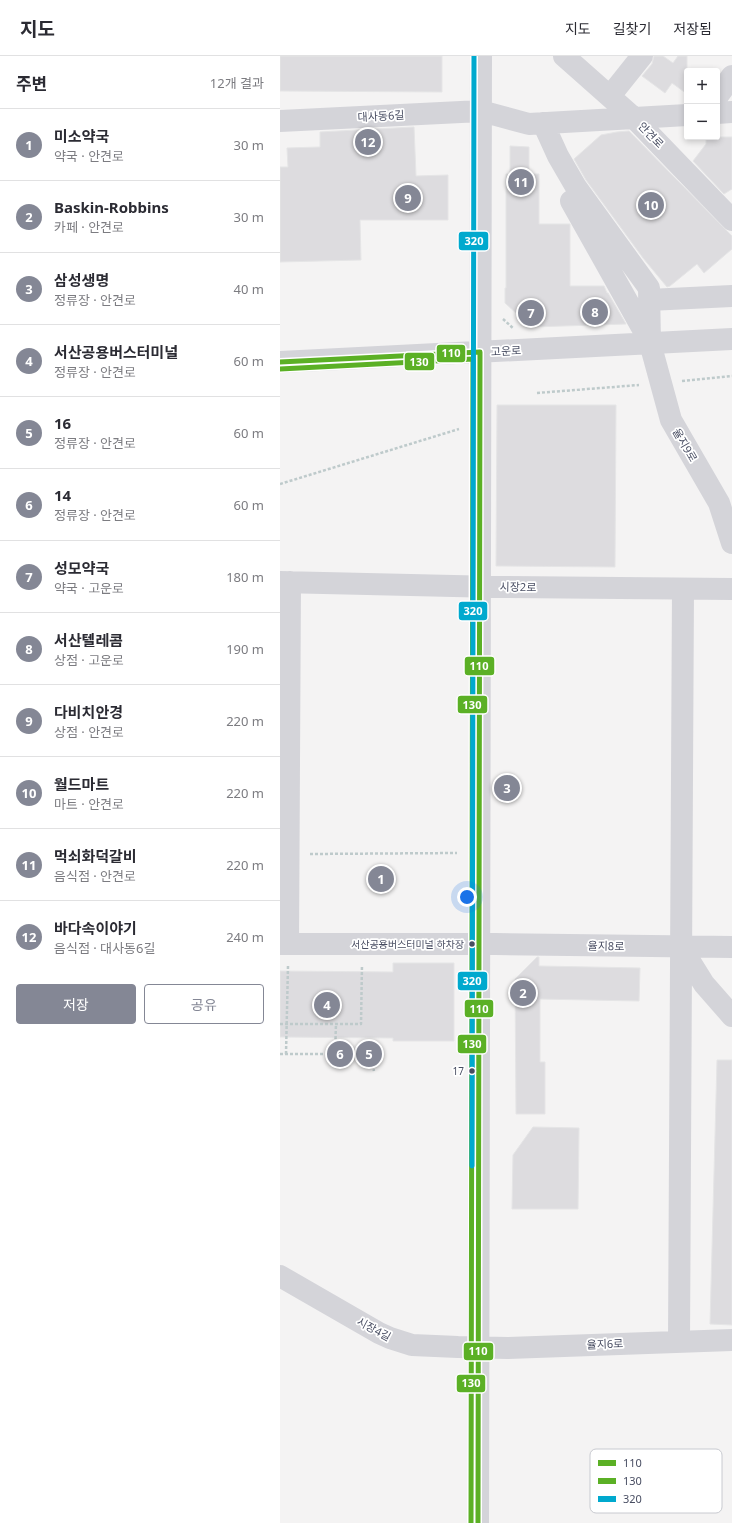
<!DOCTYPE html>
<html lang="ko">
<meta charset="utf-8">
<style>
body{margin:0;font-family:"Noto Sans","Noto Sans KR",sans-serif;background:#f7f7f7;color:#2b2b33}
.controls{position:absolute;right:12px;top:12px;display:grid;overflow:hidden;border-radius:4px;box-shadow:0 2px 6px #0003}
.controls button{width:36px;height:36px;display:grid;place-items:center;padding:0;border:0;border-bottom:1px solid #e1e1e2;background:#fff;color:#2b2b33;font:20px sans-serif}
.you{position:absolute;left:187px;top:841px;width:14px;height:14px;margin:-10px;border:3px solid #fff;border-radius:50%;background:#1a73e8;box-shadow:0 0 0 6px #1a73e833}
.badge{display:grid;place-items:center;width:26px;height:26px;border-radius:50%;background:#848795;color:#fff;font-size:13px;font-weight:700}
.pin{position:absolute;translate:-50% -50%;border:2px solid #fff;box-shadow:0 1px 4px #0006}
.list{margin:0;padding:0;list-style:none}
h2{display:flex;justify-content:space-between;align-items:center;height:52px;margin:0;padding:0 16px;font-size:17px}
h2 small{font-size:13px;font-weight:400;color:#7c7c81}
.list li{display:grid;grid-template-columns:26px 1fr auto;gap:12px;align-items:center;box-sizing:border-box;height:72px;padding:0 16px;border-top:1px solid #e1e1e2}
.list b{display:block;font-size:15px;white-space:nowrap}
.list p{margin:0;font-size:13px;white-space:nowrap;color:#7c7c81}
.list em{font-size:13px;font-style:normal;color:#7c7c81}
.actions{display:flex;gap:8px;padding:12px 16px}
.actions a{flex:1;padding:9px 0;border:1px solid #848795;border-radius:4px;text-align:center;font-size:14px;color:#848795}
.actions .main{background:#848795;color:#fff}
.map{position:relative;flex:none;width:452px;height:1467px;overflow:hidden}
header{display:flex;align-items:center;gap:24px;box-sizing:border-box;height:56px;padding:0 20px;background:#fff;border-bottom:1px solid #e1e1e2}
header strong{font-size:19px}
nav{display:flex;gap:22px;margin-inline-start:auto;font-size:14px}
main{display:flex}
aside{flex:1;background:#fff}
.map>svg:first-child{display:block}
.building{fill:#dddcdf;stroke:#e5e5e6}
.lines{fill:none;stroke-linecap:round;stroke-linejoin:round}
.path{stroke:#becacb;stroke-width:2.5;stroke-dasharray:3 2;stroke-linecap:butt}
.minor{stroke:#d4d4d9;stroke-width:22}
.bus-1-casing{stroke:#fff;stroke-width:8}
.bus-2-casing{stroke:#fff;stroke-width:8}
.bus-3-casing{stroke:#fff;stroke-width:8}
.bus-1{stroke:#5bb025;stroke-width:5}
.bus-2{stroke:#5bb025;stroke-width:5}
.bus-3{stroke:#00a9ce;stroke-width:5}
.bus-dot{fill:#484d62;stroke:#fff;stroke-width:1.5}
.labels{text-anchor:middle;stroke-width:3.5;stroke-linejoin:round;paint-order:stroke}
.bus-label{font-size:10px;fill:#484d62;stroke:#fff;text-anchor:end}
.street-label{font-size:11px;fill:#484d62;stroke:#fff}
.key{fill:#fff;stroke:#c8cad0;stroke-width:1}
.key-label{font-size:11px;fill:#484d62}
.line-badge{stroke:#fff;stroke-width:1.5}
.badge-label{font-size:11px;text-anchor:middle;font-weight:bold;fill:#fff}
</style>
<header>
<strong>지도</strong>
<nav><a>지도</a><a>길찾기</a><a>저장됨</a></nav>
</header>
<main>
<aside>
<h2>주변<small>12개 결과</small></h2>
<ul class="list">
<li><span class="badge">1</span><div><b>미소약국</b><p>약국 · 안견로</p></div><em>30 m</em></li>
<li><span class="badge">2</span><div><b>Baskin-Robbins</b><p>카페 · 안견로</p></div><em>30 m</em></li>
<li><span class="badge">3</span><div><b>삼성생명</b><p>정류장 · 안견로</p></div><em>40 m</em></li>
<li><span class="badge">4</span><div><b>서산공용버스터미널</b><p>정류장 · 안견로</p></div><em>60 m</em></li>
<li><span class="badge">5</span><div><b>16</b><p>정류장 · 안견로</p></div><em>60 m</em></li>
<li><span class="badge">6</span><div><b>14</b><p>정류장 · 안견로</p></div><em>60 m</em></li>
<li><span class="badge">7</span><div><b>성모약국</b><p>약국 · 고운로</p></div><em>180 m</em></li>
<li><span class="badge">8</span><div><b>서산텔레콤</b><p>상점 · 고운로</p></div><em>190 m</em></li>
<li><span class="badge">9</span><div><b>다비치안경</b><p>상점 · 안견로</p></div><em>220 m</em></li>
<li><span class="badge">10</span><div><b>월드마트</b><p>마트 · 안견로</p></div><em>220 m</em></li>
<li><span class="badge">11</span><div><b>먹쇠화덕갈비</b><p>음식점 · 안견로</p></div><em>220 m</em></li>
<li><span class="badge">12</span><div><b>바다속이야기</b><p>음식점 · 대사동6길</p></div><em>240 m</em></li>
</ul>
<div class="actions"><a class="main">저장</a><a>공유</a></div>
</aside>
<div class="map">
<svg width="452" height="1467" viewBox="0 0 452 1467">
<rect width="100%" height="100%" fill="#f4f3f3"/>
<!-- building -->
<path class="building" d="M 0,0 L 162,0 L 162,36 L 0,35 Z
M 374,0 L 383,0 L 393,7 L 398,0 L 407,0 L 407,38 L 392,27 L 385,37 L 362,20 L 372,8 Z
M 134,71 L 136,120 L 168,119 L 168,164 L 80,164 L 81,204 L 0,206 L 0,111 L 8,111 L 7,92 L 40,91 L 40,76 Z
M 349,75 L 452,180 L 452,193 L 424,217 L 417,208 L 390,230 L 387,231 L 363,202 L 306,124 L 294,103 L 321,79 L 337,76 Z
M 426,81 L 452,81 L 452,133 L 444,138 L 413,105 L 426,88 Z
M 230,90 L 249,91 L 249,118 L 259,118 L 259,168 L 290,168 L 290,230 L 324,230 L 327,237 L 328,237 L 346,268 L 251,271 L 225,247 L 225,232 L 226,232 L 226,118 L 230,118 Z
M 217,349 L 336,349 L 335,511 L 216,510 Z
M 257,901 L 259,901 L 259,910 L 360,912 L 359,945 L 260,943 L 260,1006 L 265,1006 L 265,1058 L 236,1058 L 235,923 Z
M 113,907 L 174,907 L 174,985 L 113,985 L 113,982 L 0,981 L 0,915 L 113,916 Z
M 437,1004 L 452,1004 L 452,1269 L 430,1268 Z
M 253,1071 L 299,1072 L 298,1153 L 232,1153 L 233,1099 Z"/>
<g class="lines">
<!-- path -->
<path class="path" d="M 223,263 L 234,273
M 402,325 L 452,320
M 257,337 L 359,329
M 0,428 L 179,373
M 30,798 L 177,797
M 0,968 L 81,968 L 82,909
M 0,998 L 89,998 L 94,1015
M 6,998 L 8,910
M 55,998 L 56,968"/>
<!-- minor -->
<path class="minor" d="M 284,0 L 354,62 L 452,164
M 330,40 L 362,0
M 437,41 L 452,20
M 437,57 L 452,56
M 0,65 L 201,55 L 249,68 L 407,59
M 263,67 L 278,100 L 296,131 L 369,232 L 370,287 L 391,364 L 439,447 L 452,487
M 291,145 L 369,284
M 369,244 L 452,240
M 0,306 L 452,283
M 0,526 L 217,531 L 452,533
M 0,888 L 215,888 L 452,891
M 8,888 L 10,526
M 401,891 L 424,928 L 452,960
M 0,1220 L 99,1277 L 110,1282 L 132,1289 L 178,1291 L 228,1292 L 452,1284
M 399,1286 L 403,533
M 198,1467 L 201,0"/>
<!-- bus-1 casing -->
<g class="bus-1-casing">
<path id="bus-1" d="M 0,306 L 200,296 L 198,1467"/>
</g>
<!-- bus-2 casing -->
<g class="bus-2-casing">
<path id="bus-2" d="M 0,313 L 193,303 L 191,1467"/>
</g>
<!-- bus-3 casing -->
<g class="bus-3-casing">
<path id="bus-3" d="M 192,1110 L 194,0"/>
</g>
<!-- bus-1 -->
<use href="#bus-1" class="bus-1"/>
<!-- bus-2 -->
<use href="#bus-2" class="bus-2"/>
<!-- bus-3 -->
<use href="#bus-3" class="bus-3"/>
</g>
<!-- markers -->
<g class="bus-dot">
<circle cx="192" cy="888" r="3.5"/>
<circle cx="192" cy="1015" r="3.5"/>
</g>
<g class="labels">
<!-- bus labels -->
<g class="bus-label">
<text x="184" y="892">서산공용버스터미널 하차장</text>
<text x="184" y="1019">17</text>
</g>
<!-- street labels -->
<g class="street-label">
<text transform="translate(101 60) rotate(-3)" y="4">대사동6길</text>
<text transform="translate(371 79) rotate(46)" y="4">안견로</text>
<text transform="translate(226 295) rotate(-3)" y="4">고운로</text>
<text transform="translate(405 389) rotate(60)" y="4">율지9로</text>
<text transform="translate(238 531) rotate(1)" y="4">시장2로</text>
<text transform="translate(326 890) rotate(1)" y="4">율지8로</text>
<text transform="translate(94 1273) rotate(28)" y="4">시장4길</text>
<text transform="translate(325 1288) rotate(-2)" y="4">율지6로</text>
</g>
</g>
<!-- legend -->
<rect x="310" y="1393" width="132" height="64" rx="6" class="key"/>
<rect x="318" y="1404" width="18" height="6" fill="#5bb025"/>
<rect x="318" y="1422" width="18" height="6" fill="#5bb025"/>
<rect x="318" y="1440" width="18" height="6" fill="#00a9ce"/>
<g class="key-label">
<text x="343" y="1411">110</text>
<text x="343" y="1429">130</text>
<text x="343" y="1447">320</text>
</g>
<g class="line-badge">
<rect x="178" y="175" width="31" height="20" rx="4" fill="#00a9ce"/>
<rect x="156" y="288" width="30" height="19" rx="4" fill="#5bb025"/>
<rect x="124" y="296" width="31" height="19" rx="4" fill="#5bb025"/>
<rect x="178" y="545" width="30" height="20" rx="4" fill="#00a9ce"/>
<rect x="184" y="600" width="31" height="20" rx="4" fill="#5bb025"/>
<rect x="177" y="639" width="31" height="19" rx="4" fill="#5bb025"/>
<rect x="177" y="915" width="31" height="20" rx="4" fill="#00a9ce"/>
<rect x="184" y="943" width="30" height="19" rx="4" fill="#5bb025"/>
<rect x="177" y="978" width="30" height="20" rx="4" fill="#5bb025"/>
<rect x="183" y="1286" width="31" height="19" rx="4" fill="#5bb025"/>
<rect x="176" y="1318" width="30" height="19" rx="4" fill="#5bb025"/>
</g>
<g class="badge-label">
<text x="194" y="189">320</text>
<text x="171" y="301">110</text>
<text x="139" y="310">130</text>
<text x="193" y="559">320</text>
<text x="199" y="614">110</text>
<text x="192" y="653">130</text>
<text x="192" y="929">320</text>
<text x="199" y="957">110</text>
<text x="192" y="992">130</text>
<text x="198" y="1299">110</text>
<text x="191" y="1331">130</text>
</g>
</svg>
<div class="controls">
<button>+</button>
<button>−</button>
</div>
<div class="you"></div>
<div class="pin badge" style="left:101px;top:823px">1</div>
<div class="pin badge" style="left:243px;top:937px">2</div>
<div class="pin badge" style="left:227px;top:732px">3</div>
<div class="pin badge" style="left:47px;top:949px">4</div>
<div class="pin badge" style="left:89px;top:998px">5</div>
<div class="pin badge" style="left:60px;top:998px">6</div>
<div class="pin badge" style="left:251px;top:257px">7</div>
<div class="pin badge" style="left:315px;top:256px">8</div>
<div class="pin badge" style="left:128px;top:142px">9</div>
<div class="pin badge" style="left:371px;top:149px">10</div>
<div class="pin badge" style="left:241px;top:126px">11</div>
<div class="pin badge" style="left:88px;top:86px">12</div>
</div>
</main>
